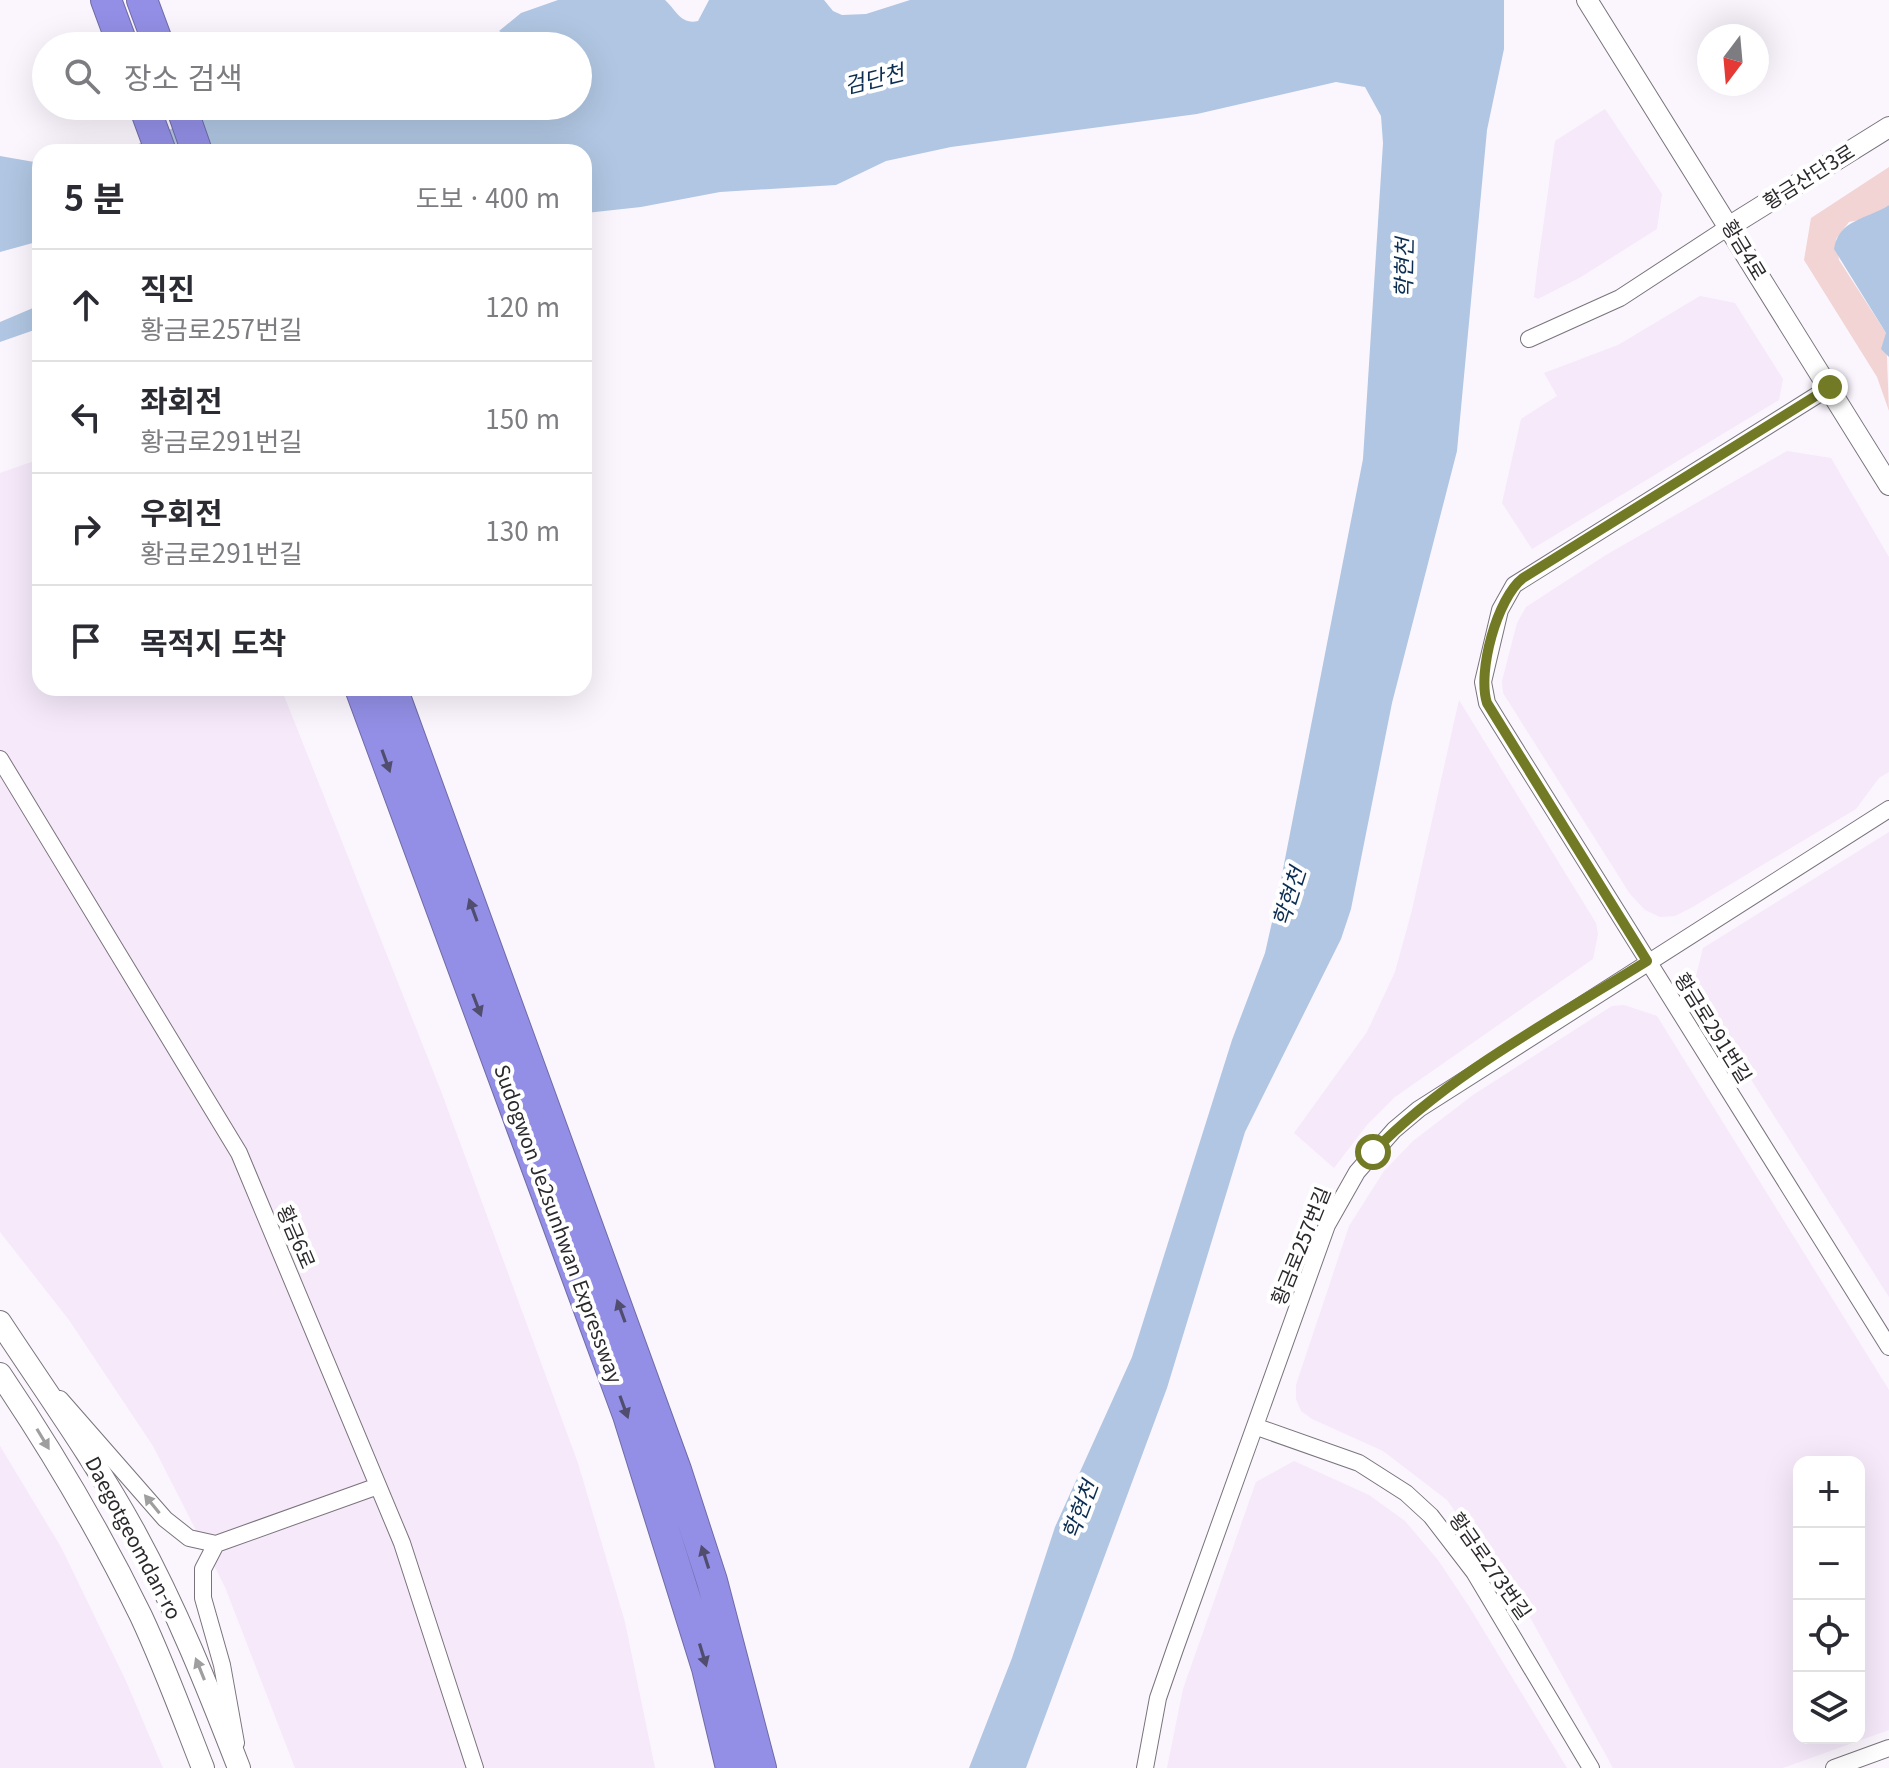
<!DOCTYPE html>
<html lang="ko">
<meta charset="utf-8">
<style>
body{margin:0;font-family:Georgia,"Noto Sans KR",serif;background:#f7f7f7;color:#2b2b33}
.controls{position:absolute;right:24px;bottom:24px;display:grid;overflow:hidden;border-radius:16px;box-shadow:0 8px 32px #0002}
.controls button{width:72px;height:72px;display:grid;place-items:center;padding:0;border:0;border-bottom:2px solid #e1e1e2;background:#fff;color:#2b2b33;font:40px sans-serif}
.compass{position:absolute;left:1697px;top:24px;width:72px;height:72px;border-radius:50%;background:#fff;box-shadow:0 8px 32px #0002;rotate:196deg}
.stop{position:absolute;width:24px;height:24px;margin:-18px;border:6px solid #737a25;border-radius:50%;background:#fff}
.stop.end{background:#737a25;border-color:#fff;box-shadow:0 2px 8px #0008}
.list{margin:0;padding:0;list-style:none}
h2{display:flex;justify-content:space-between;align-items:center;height:104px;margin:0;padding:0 32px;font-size:34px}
h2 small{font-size:26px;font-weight:400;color:#7c7c81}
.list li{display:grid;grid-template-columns:52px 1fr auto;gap:24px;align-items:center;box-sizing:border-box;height:112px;padding:0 32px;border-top:2px solid #e1e1e2}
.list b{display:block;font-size:30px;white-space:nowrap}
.list p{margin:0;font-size:26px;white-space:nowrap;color:#7c7c81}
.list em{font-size:26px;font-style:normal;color:#7c7c81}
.icon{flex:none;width:44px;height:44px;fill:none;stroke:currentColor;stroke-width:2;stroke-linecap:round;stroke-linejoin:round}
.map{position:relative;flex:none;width:1889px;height:1768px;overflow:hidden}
.search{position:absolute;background:#fff;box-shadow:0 8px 32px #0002;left:32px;top:32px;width:560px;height:88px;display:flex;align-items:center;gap:20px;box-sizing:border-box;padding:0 28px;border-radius:44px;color:#7c7c81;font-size:30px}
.panel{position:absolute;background:#fff;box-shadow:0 8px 32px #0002;left:32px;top:144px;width:560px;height:552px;border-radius:24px}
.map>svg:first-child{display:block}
.built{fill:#f5e9fa;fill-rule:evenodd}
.green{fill:#f1d4d3}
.water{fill:#b0c6e2}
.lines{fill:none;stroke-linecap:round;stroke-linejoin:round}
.minor-casing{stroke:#7a737c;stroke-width:18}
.tertiary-casing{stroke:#7a737c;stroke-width:22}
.secondary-casing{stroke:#7a737c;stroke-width:24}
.motorway-casing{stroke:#6f6ba5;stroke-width:32}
.minor{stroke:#fff;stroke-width:16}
.tertiary{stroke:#fff;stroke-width:20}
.secondary{stroke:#fff;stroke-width:22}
.motorway{stroke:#938fe6;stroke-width:30}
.oneway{fill:#504d6e}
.oneway2{fill:#a09fa0}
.route{stroke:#737a25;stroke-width:10}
.labels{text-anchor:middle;stroke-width:8;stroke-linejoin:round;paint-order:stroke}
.street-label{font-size:20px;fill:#2c292d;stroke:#fff}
.water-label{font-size:22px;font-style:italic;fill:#0c2e52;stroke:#fff}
</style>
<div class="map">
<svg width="1889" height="1768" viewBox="0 0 1889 1768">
<rect width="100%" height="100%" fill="#fbf6fe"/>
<!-- built -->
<path class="built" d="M 1605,109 L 1662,194 L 1657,229 L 1581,277 L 1538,299 L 1534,297 L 1537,271 L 1555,141 Z
M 1700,296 L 1735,303 L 1783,379 L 1779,400 L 1532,549 L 1502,503 L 1521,419 L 1557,396 L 1544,373 L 1618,345 Z
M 1787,451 L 1831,458 L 1889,557 L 1889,772 L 1879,778 L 1856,809 L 1691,908 L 1675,916 L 1660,917 L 1645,910 L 1630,894 L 1503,693 L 1502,681 L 1517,623 L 1526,607 L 1606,555 Z
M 40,459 L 40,688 L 281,688 L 441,1091 L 578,1463 L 625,1622 L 655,1768 L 295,1768 L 225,1587 L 153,1446 L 69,1320 L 0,1232 L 0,473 Z
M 1459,700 L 1596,923 L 1598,934 L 1593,959 L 1395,1097 L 1367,1125 L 1334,1168 L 1294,1133 L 1367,1032 L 1395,972 L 1412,910 Z
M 1889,832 L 1889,1297 L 1693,988 L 1703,948 Z
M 1624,1005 L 1657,1016 L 1889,1390 L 1889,1730 L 1783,1768 L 1613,1768 L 1531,1619 L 1447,1500 L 1383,1451 L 1312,1419 L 1301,1411 L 1296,1399 L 1296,1385 L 1349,1226 L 1384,1171 L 1413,1141 L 1473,1095 L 1612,1006 ZM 1859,1462 L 1859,1738 L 1799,1738 L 1799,1462 Z
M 0,1446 L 61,1547 L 126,1681 L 163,1768 L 0,1768 Z
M 1294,1461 L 1369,1495 L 1405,1521 L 1438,1560 L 1470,1608 L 1567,1768 L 1167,1768 L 1183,1689 L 1256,1482 Z"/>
<!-- green -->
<path class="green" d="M 1889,167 L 1889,205 L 1870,218 L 1849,222 L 1836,239 L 1839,260 L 1886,333 L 1889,411 L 1877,377 L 1804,260 L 1811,218 Z"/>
<!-- water -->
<path class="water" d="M 558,0 L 665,0 C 676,10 681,25 698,21 L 709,0 L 824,0 L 833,11 L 842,15 L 866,14 L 910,0 L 1504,0 L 1504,49 L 1487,130 L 1457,451 L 1392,703 L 1351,909 L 1341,939 L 1245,1132 L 1167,1388 L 1026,1768 L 969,1768 L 1012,1658 L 1055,1527 L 1132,1357 L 1232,1040 L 1265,953 L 1277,900 L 1363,459 L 1383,143 L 1381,116 L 1365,87 L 1336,82 L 1197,114 L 951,147 L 886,161 L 836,185 L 720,192 L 641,207 L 586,213 L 584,152 L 121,152 L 173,128 L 200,106 L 578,106 L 578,46 L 527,46 L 499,31 L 521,13 Z
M 0,156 L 40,163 L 40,241 L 0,252 Z
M 1889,205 L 1889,357 L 1881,349 L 1886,333 L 1834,249 C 1839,219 1866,220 1889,205 Z
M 40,305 L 40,328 L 0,342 L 0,322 Z"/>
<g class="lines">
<!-- minor casing -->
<g class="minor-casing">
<path id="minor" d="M 1529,339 L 1620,298 L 1730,226
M 1830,387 L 1514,585 L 1500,610 L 1483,682 L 1487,703 L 1498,721 L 1889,1347
M 0,759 L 239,1153 L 402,1543 L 475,1768
M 60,1399 L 165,1519 L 189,1538 L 216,1544 L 378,1486
M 1257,1427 L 1359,1463 L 1406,1493 L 1431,1516 L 1474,1572 L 1591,1768
M 216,1544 L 203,1569 L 203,1598 L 222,1665 L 236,1743
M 1145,1768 L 1158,1698 L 1175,1649 L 1327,1225 L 1357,1172 L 1394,1130 L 1419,1109 L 1889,809
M 1834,1768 L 1889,1748"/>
</g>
<!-- tertiary casing -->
<g class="tertiary-casing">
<path id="tertiary" d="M 1587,0 L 1889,485
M 1730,226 L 1889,127"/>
</g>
<!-- secondary casing -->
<g class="secondary-casing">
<path id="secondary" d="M 0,1322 C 46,1392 95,1460 135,1533 C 176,1608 208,1688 239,1768
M 0,1374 C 52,1451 100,1532 141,1616 C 164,1665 183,1717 203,1768"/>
</g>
<!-- motorway casing -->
<g class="motorway-casing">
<path id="motorway" d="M 106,0 L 123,46
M 142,0 L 159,46
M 144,106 L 161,152
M 181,106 L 197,152
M 360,688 L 628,1415 L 707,1668 L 731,1768
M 392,688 L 676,1470 L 712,1581 L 761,1768"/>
</g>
<!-- minor -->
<use href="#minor" class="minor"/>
<!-- tertiary -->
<use href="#tertiary" class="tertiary"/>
<!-- secondary -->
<use href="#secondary" class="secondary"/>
<!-- motorway -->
<use href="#motorway" class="motorway"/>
</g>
<!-- one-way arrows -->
<defs><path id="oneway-solid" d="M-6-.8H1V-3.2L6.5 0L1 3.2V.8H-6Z" transform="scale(2)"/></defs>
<g class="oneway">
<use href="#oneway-solid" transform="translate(386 761) rotate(70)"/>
<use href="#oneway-solid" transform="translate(473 910) rotate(-110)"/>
<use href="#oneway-solid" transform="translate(477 1005) rotate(69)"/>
<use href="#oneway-solid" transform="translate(621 1311) rotate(-110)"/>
<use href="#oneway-solid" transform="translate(624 1407) rotate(70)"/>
<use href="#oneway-solid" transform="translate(705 1557) rotate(-108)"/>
<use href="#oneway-solid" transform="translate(703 1655) rotate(73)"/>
</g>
<g class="oneway2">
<use href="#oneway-solid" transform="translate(43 1439) rotate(59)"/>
<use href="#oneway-solid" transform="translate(152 1504) rotate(-129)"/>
<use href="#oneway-solid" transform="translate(200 1669) rotate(-112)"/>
</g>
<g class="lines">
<!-- route -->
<path class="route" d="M 1373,1152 C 1450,1073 1554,1019 1647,961 L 1487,703 C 1477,672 1497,598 1523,578 L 1830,387"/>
</g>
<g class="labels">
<!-- street labels -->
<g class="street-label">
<text transform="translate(1809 177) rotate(-32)" y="7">황금산단3로</text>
<text transform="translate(1744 250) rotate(59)" y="7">황금4로</text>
<text transform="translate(1713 1028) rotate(58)" y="7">황금로291번길</text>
<text transform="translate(558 1224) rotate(70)" y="7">Sudogwon Je2sunhwan Expressway</text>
<text transform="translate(296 1237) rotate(67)" y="7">황금6로</text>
<text transform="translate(1301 1246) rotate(-68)" y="7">황금로257번길</text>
<text transform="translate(133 1538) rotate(62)" y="7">Daegotgeomdan-ro</text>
<text transform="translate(1490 1566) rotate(55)" y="7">황금로273번길</text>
</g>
<!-- water labels -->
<g class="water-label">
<text transform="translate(874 79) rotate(-14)" y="8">검단천</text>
<text transform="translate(1404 268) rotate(-89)" y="8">학현천</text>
<text transform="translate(1289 897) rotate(-72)" y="8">학현천</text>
<text transform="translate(1080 1510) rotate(-69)" y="8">학현천</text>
</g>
</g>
</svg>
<div class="controls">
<button>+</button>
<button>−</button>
<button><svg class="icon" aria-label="locate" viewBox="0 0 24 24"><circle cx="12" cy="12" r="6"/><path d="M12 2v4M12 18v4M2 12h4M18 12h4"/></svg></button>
<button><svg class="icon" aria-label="layers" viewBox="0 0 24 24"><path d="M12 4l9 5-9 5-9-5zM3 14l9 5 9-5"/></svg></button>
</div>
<svg class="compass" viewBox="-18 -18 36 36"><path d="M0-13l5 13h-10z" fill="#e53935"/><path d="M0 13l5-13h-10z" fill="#7c7c81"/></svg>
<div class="stop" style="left:1373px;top:1152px"></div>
<div class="stop end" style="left:1830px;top:387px"></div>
<div class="search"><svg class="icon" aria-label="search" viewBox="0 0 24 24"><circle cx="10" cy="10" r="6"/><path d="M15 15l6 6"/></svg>장소 검색</div>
<section class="panel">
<h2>5 분<small>도보 · 400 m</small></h2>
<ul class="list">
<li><svg class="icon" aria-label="ahead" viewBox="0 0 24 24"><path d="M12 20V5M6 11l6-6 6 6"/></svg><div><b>직진</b><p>황금로257번길</p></div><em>120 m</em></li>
<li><svg class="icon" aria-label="left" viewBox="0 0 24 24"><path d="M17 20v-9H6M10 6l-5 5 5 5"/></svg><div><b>좌회전</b><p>황금로291번길</p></div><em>150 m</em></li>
<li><svg class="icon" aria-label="right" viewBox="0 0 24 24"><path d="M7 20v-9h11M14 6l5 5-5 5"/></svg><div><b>우회전</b><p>황금로291번길</p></div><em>130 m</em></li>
<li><svg class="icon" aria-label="arrive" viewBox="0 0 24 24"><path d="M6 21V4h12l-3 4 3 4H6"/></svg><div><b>목적지 도착</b></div></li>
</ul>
</section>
</div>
